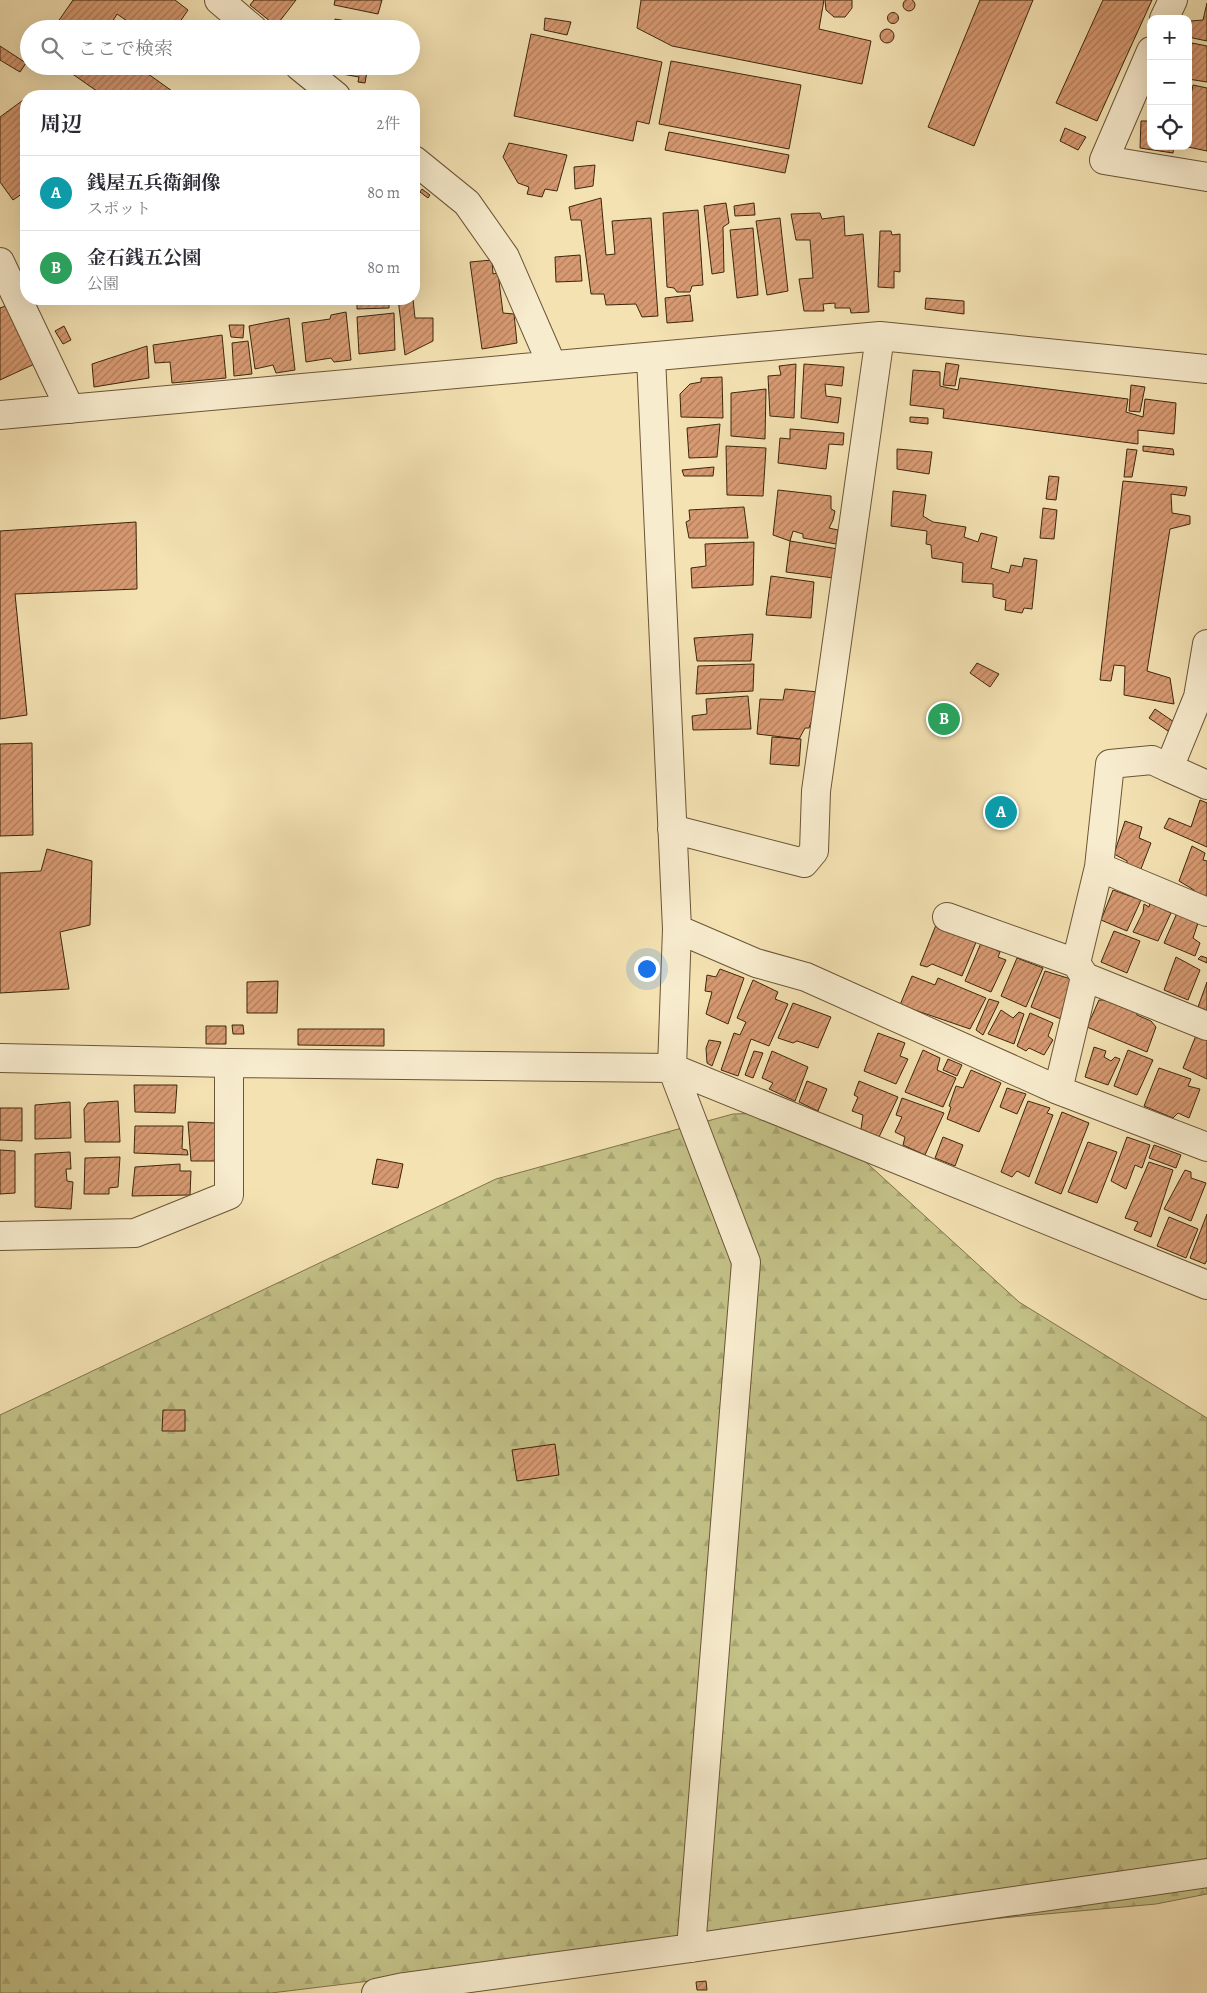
<!DOCTYPE html>
<html lang="ja">
<meta charset="utf-8">
<style>
body{margin:0;font-family:Alegreya,"Noto Serif JP",serif;background:#f7f7f7;color:#2b2b33}
.controls{position:absolute;right:15px;top:15px;display:grid;overflow:hidden;border-radius:10px;box-shadow:0 5px 20px #0002}
.controls button{width:45px;height:45px;display:grid;place-items:center;padding:0;border:0;border-bottom:1px solid #e1e1e2;background:#fff;color:#2b2b33;font:25px sans-serif}
.you{position:absolute;left:646px;top:968px;width:18px;height:18px;margin:-12px;border:4px solid #fff;border-radius:50%;background:#1a73e8;box-shadow:0 0 0 8px #1a73e833}
.badge{display:grid;place-items:center;width:32px;height:32px;border-radius:50%;background:#1a73e8;color:#fff;font-size:16px;font-weight:700}
.pin{position:absolute;translate:-50% -50%;border:2px solid #fff;box-shadow:0 1px 5px #0006}
.list{margin:0;padding:0;list-style:none}
h2{display:flex;justify-content:space-between;align-items:center;height:65px;margin:0;padding:0 20px;font-size:21px}
h2 small{font-size:16px;font-weight:400;color:#7c7c81}
.list li{display:grid;grid-template-columns:32px 1fr auto;gap:15px;align-items:center;box-sizing:border-box;height:75px;padding:0 20px;border-top:1px solid #e1e1e2}
.list b{display:block;font-size:19px;white-space:nowrap}
.list p{margin:0;font-size:16px;white-space:nowrap;color:#7c7c81}
.list em{font-size:16px;font-style:normal;color:#7c7c81}
.icon{flex:none;width:28px;height:28px;fill:none;stroke:currentColor;stroke-width:2;stroke-linecap:round;stroke-linejoin:round}
.map{position:relative;flex:none;width:1207px;height:1993px;overflow:hidden}
.search{position:absolute;background:#fff;box-shadow:0 5px 20px #0002;left:20px;top:20px;width:400px;height:55px;display:flex;align-items:center;gap:12px;box-sizing:border-box;padding:0 18px;border-radius:28px;color:#7c7c81;font-size:19px}
.panel{position:absolute;background:#fff;box-shadow:0 5px 20px #0002;left:20px;top:90px;width:400px;height:215px;border-radius:20px}
.map>svg:first-child{display:block}
.forest{fill:url(#forest-firs);stroke:#80744a}
.building{fill:url(#building-hatch);stroke:#3d260c}
.lines{fill:none;stroke-linecap:round;stroke-linejoin:round}
.minor-casing{stroke:#6b5536;stroke-width:30}
.minor{stroke:#f8ecce;stroke-width:28}
</style>
<div class="map">
<svg width="1207" height="1993" viewBox="0 0 1207 1993">
<defs>
<pattern id="forest-firs" width="22" height="20" patternUnits="userSpaceOnUse" patternTransform="scale(1.25)"><rect width="22" height="20" fill="#c3c187"/><path d="M5 1l3.5 6h-7zM16 11l3.5 6h-7z" fill="#a8a673"/></pattern>
<pattern id="building-hatch" width="6" height="6" patternUnits="userSpaceOnUse" patternTransform="scale(1.25)"><rect width="6" height="6" fill="#d89a72"/><path d="M-1 1l2-2M0 6l6-6M5 7l2-2" fill="none" stroke="#b07d5c"/></pattern>
</defs>
<rect width="100%" height="100%" fill="#f4e2b3"/>
<filter id="stains"><feTurbulence type="fractalNoise" baseFrequency=".004" numOctaves="4"/><feColorMatrix values="0 0 0 0 .2 0 0 0 0 .09 0 0 0 0 .02 0 0 0 .5 -.17"/></filter>
<radialGradient id="worn" r=".72"><stop offset=".6" stop-color="#630" stop-opacity="0"/><stop offset="1" stop-color="#630" stop-opacity=".3"/></radialGradient>
<!-- forest -->
<path class="forest" d="M 811,1112 L 1019,1302 L 1207,1418 L 1207,1894 L 1156,1904 L 560,1958 L 271,1993 L 0,1993 L 0,1415 L 496,1179 L 733,1114 Z"/>
<!-- building -->
<path class="building" d="M903 5a6 6 0 1 1 12 0a6 6 0 1 1-12 0Z
M 73,0 L 175,0 L 188,10 L 175,29 L 139,29 L 117,14 L 108,29 L 53,29 Z
M 254,0 L 296,0 L 276,26 L 250,5 Z
M 335,0 L 382,0 L 378,14 L 334,5 Z
M 641,0 L 824,0 L 819,29 L 871,41 L 862,84 L 672,46 L 637,28 Z
M 825,0 L 852,0 L 852,8 L 845,17 L 834,17 L 826,10 Z
M 980,0 L 1033,0 L 974,146 L 928,127 Z
M 1103,0 L 1152,0 L 1097,121 L 1056,103 Z
M 1207,3 L 1207,41 L 1188,37 L 1191,21 L 1203,20 Z
M887.5 18a5.5 5.5 0 1 1 11 0a5.5 5.5 0 1 1-11 0Z
M 545,18 L 571,22 L 567,35 L 544,30 Z
M 335,19 L 374,26 L 374,29 L 334,29 Z
M880 36a7 7 0 1 1 14 0a7 7 0 1 1-14 0Z
M 531,34 L 662,62 L 649,124 L 637,121 L 633,141 L 514,116 Z
M 1192,43 L 1207,46 L 1207,82 L 1188,79 L 1188,59 Z
M 0,46 L 26,63 L 20,72 L 0,60 Z
M 671,61 L 801,85 L 789,149 L 659,124 Z
M 61,66 L 137,66 L 179,96 L 104,96 Z
M 326,66 L 368,66 L 365,83 L 358,82 L 359,77 L 325,71 Z
M 1193,85 L 1207,88 L 1207,151 L 1188,147 L 1188,110 Z
M 26,98 L 26,191 L 13,200 L 0,182 L 0,117 Z
M 1151,109 L 1151,146 L 1174,146 L 1173,153 L 1140,148 L 1141,121 L 1149,121 Z
M 1065,128 L 1086,137 L 1078,150 L 1060,141 Z
M 669,132 L 789,155 L 785,173 L 665,150 Z
M 509,143 L 567,155 L 557,191 L 545,189 L 542,197 L 527,194 L 529,187 L 518,183 L 503,157 Z
M 595,165 L 593,186 L 575,189 L 574,167 Z
M 422,189 L 430,195 L 428,198 L 420,192 Z
M 601,198 L 606,255 L 615,254 L 612,221 L 651,218 L 658,316 L 642,317 L 636,304 L 606,305 L 604,294 L 591,294 L 581,220 L 571,220 L 569,207 Z
M 726,203 L 729,223 L 723,227 L 724,272 L 712,274 L 704,206 Z
M 754,203 L 755,215 L 735,216 L 734,206 Z
M 698,210 L 703,285 L 692,286 L 690,292 L 677,292 L 674,288 L 667,287 L 663,213 Z
M 820,213 L 822,219 L 844,216 L 845,236 L 863,234 L 869,312 L 851,313 L 850,308 L 835,308 L 835,303 L 823,304 L 824,311 L 804,311 L 799,279 L 813,278 L 810,240 L 796,240 L 791,214 Z
M 780,218 L 788,291 L 767,295 L 756,221 Z
M 753,228 L 758,295 L 737,298 L 730,230 Z
M 880,231 L 891,231 L 892,235 L 900,234 L 900,272 L 894,271 L 894,288 L 878,287 Z
M 580,255 L 582,281 L 556,282 L 555,257 Z
M 492,260 L 493,274 L 498,273 L 503,313 L 514,314 L 517,343 L 482,349 L 470,262 Z
M 690,295 L 693,321 L 667,323 L 665,298 Z
M 926,298 L 964,301 L 964,314 L 925,309 Z
M 357,299 L 389,299 L 389,308 L 357,309 Z
M 398,299 L 413,299 L 415,318 L 433,318 L 433,341 L 405,355 Z
M 11,304 L 41,361 L 0,380 L 0,308 Z
M 346,312 L 351,360 L 334,362 L 331,358 L 306,362 L 302,323 L 330,319 L 331,315 Z
M 394,313 L 395,350 L 359,354 L 357,317 Z
M 289,318 L 295,370 L 276,373 L 273,365 L 255,369 L 249,326 Z
M 229,325 L 244,325 L 243,338 L 231,337 Z
M 64,326 L 71,340 L 63,344 L 55,331 Z
M 222,335 L 226,378 L 172,383 L 170,362 L 155,363 L 153,345 Z
M 248,341 L 252,374 L 234,376 L 232,343 Z
M 147,346 L 149,378 L 94,387 L 92,364 Z
M 946,363 L 959,365 L 955,386 L 943,385 Z
M 796,364 L 794,418 L 770,416 L 768,376 L 781,375 L 779,366 Z
M 804,364 L 844,367 L 842,386 L 825,384 L 826,396 L 841,398 L 838,423 L 801,418 Z
M 913,370 L 940,372 L 940,386 L 958,390 L 960,378 L 1128,399 L 1126,412 L 1143,417 L 1145,399 L 1176,403 L 1174,434 L 1138,430 L 1138,444 L 943,418 L 944,409 L 910,405 Z
M 722,377 L 723,418 L 681,417 L 680,394 L 690,384 L 701,382 L 701,378 Z
M 1131,385 L 1145,387 L 1140,412 L 1129,411 Z
M 766,389 L 765,439 L 731,436 L 731,393 Z
M 910,417 L 928,418 L 928,424 L 910,422 Z
M 720,424 L 717,457 L 689,458 L 687,428 Z
M 790,429 L 844,433 L 843,445 L 829,444 L 826,469 L 778,463 L 780,438 L 790,439 Z
M 726,446 L 766,448 L 763,496 L 727,495 Z
M 1143,446 L 1173,449 L 1174,455 L 1143,451 Z
M 897,449 L 932,452 L 929,474 L 897,469 Z
M 1127,449 L 1137,450 L 1132,477 L 1124,477 Z
M 714,467 L 713,476 L 684,476 L 682,470 Z
M 1049,476 L 1059,477 L 1056,500 L 1046,499 Z
M 1123,481 L 1187,487 L 1185,496 L 1171,494 L 1172,513 L 1190,516 L 1190,524 L 1170,529 L 1147,671 L 1170,678 L 1174,704 L 1124,695 L 1125,666 L 1114,665 L 1111,681 L 1100,680 Z
M 778,490 L 831,496 L 831,509 L 835,511 L 833,520 L 829,528 L 838,530 L 836,544 L 803,538 L 803,534 L 793,531 L 790,541 L 773,535 Z
M 893,491 L 926,495 L 923,516 L 933,522 L 966,527 L 964,537 L 978,542 L 981,533 L 997,537 L 991,568 L 1009,573 L 1011,565 L 1022,567 L 1024,558 L 1037,560 L 1032,609 L 1024,608 L 1022,613 L 1005,610 L 1006,600 L 993,597 L 993,584 L 962,582 L 963,563 L 932,558 L 931,545 L 926,544 L 927,531 L 891,526 Z
M 744,507 L 748,538 L 689,538 L 686,522 L 690,520 L 689,510 Z
M 1043,508 L 1057,510 L 1054,539 L 1040,538 Z
M 136,522 L 137,589 L 15,594 L 27,715 L 0,719 L 0,531 Z
M 790,541 L 838,549 L 834,578 L 786,572 Z
M 754,542 L 753,585 L 692,588 L 691,568 L 706,566 L 705,544 Z
M 771,576 L 814,582 L 811,618 L 766,615 Z
M 753,634 L 751,661 L 697,661 L 694,638 Z
M 977,663 L 999,674 L 990,687 L 970,673 Z
M 754,664 L 753,691 L 696,694 L 698,666 Z
M 785,689 L 819,692 L 816,724 L 811,722 L 809,728 L 805,728 L 799,739 L 757,734 L 760,699 L 783,700 Z
M 748,696 L 751,729 L 693,730 L 692,716 L 707,714 L 706,699 Z
M 1155,709 L 1174,722 L 1168,731 L 1149,718 Z
M 772,737 L 801,739 L 799,766 L 770,764 Z
M 32,743 L 33,835 L 0,836 L 0,744 Z
M 1200,800 L 1207,803 L 1207,847 L 1164,828 L 1169,818 L 1191,827 Z
M 1125,821 L 1142,827 L 1139,838 L 1151,843 L 1139,874 L 1127,868 L 1127,861 L 1114,854 Z
M 1192,846 L 1205,853 L 1203,860 L 1207,861 L 1207,900 L 1192,894 L 1194,890 L 1179,881 Z
M 47,849 L 92,861 L 90,925 L 60,932 L 69,989 L 0,993 L 0,873 L 41,871 Z
M 1113,890 L 1141,900 L 1127,931 L 1101,920 Z
M 1150,903 L 1171,913 L 1158,941 L 1133,932 L 1143,912 L 1144,904 L 1149,907 Z
M 1177,913 L 1198,923 L 1193,938 L 1200,943 L 1195,956 L 1164,943 Z
M 936,925 L 977,940 L 962,976 L 932,964 L 927,967 L 920,965 Z
M 1114,931 L 1140,941 L 1127,973 L 1101,962 Z
M 981,943 L 1000,952 L 998,957 L 1006,960 L 991,992 L 965,981 Z
M 1201,956 L 1207,958 L 1207,963 L 1198,959 Z
M 1176,957 L 1200,970 L 1188,1000 L 1164,990 Z
M 1017,958 L 1043,968 L 1026,1007 L 1001,996 Z
M 720,969 L 744,978 L 728,1024 L 706,1014 L 712,992 L 705,991 L 707,975 L 716,977 Z
M 1045,971 L 1074,980 L 1066,995 L 1071,997 L 1061,1019 L 1031,1007 Z
M 912,976 L 935,985 L 938,978 L 986,998 L 970,1029 L 900,1005 Z
M 753,980 L 778,992 L 775,999 L 788,1004 L 769,1046 L 751,1039 L 738,1076 L 721,1070 L 734,1033 L 740,1035 L 746,1022 L 737,1018 Z
M 278,981 L 277,1013 L 247,1013 L 247,982 Z
M 1207,982 L 1207,1011 L 1198,1007 Z
M 1108,997 L 1136,1009 L 1137,1015 L 1151,1021 L 1156,1027 L 1147,1052 L 1087,1027 L 1099,1000 L 1105,1000 Z
M 989,999 L 999,1002 L 983,1035 L 976,1030 Z
M 793,1003 L 831,1017 L 818,1048 L 797,1041 L 793,1043 L 778,1038 Z
M 1001,1010 L 1013,1018 L 1019,1012 L 1024,1014 L 1014,1044 L 988,1034 Z
M 1030,1013 L 1053,1023 L 1048,1036 L 1053,1040 L 1044,1055 L 1029,1048 L 1026,1051 L 1017,1046 Z
M 232,1025 L 243,1025 L 244,1034 L 233,1034 Z
M 206,1026 L 226,1026 L 226,1044 L 206,1044 Z
M 298,1029 L 384,1029 L 384,1046 L 298,1045 Z
M 878,1033 L 905,1043 L 900,1056 L 908,1059 L 896,1084 L 864,1071 Z
M 1197,1033 L 1207,1039 L 1207,1079 L 1183,1068 Z
M 709,1040 L 721,1042 L 712,1066 L 707,1063 L 706,1048 Z
M 1094,1047 L 1106,1051 L 1104,1057 L 1111,1061 L 1115,1057 L 1120,1059 L 1108,1085 L 1085,1077 Z
M 923,1050 L 940,1058 L 937,1070 L 956,1078 L 943,1107 L 905,1092 Z
M 1128,1050 L 1153,1060 L 1137,1095 L 1114,1086 Z
M 754,1051 L 763,1053 L 753,1078 L 745,1075 Z
M 772,1051 L 808,1067 L 795,1101 L 769,1089 L 773,1083 L 762,1078 Z
M 948,1059 L 962,1065 L 957,1076 L 943,1070 Z
M 1159,1068 L 1191,1079 L 1188,1086 L 1200,1089 L 1189,1118 L 1178,1113 L 1173,1118 L 1144,1106 Z
M 971,1070 L 1001,1083 L 979,1132 L 947,1119 L 951,1107 L 949,1106 L 956,1086 L 963,1088 Z
M 807,1081 L 827,1089 L 818,1111 L 799,1102 Z
M 859,1081 L 898,1097 L 879,1137 L 861,1129 L 863,1115 L 852,1111 L 858,1097 L 854,1095 Z
M 134,1085 L 177,1085 L 175,1113 L 135,1112 Z
M 1007,1088 L 1026,1094 L 1017,1114 L 1000,1107 Z
M 902,1098 L 944,1113 L 925,1155 L 903,1145 L 905,1137 L 895,1132 L 902,1117 L 896,1115 Z
M 118,1101 L 120,1142 L 85,1142 L 84,1109 L 88,1103 Z
M 1028,1101 L 1050,1108 L 1047,1113 L 1053,1115 L 1029,1177 L 1017,1171 L 1012,1177 L 1001,1172 Z
M 70,1102 L 71,1138 L 35,1139 L 35,1105 Z
M 0,1108 L 22,1108 L 22,1141 L 0,1140 Z
M 1062,1112 L 1089,1123 L 1061,1194 L 1035,1183 Z
M 188,1122 L 215,1123 L 215,1161 L 191,1161 Z
M 135,1126 L 183,1126 L 182,1149 L 187,1150 L 188,1155 L 134,1153 Z
M 943,1137 L 963,1145 L 955,1166 L 935,1158 Z
M 1127,1137 L 1150,1145 L 1142,1168 L 1135,1165 L 1126,1189 L 1111,1181 Z
M 1088,1142 L 1117,1152 L 1097,1203 L 1068,1192 Z
M 1154,1145 L 1181,1155 L 1176,1168 L 1149,1158 Z
M 0,1150 L 15,1151 L 15,1193 L 0,1194 Z
M 70,1152 L 71,1169 L 66,1169 L 67,1181 L 73,1182 L 71,1209 L 35,1207 L 35,1154 Z
M 120,1157 L 118,1187 L 109,1188 L 109,1194 L 84,1194 L 85,1158 Z
M 377,1159 L 403,1164 L 398,1188 L 372,1184 Z
M 1149,1162 L 1173,1170 L 1151,1237 L 1134,1230 L 1138,1222 L 1125,1218 Z
M 180,1164 L 180,1171 L 191,1171 L 190,1195 L 132,1196 L 135,1167 Z
M 1185,1170 L 1191,1172 L 1191,1178 L 1206,1183 L 1191,1221 L 1164,1209 Z
M 1207,1214 L 1207,1260 L 1205,1264 L 1190,1258 Z
M 1169,1217 L 1198,1229 L 1186,1258 L 1157,1246 Z
M 163,1410 L 185,1410 L 185,1431 L 162,1431 Z
M 555,1444 L 559,1475 L 517,1481 L 512,1450 Z
M 706,1981 L 707,1990 L 697,1990 L 696,1982 Z"/>
<g class="lines">
<!-- minor casing -->
<g class="minor-casing">
<path id="minor" d="M 219,0 L 253,29
M 1164,19 L 1173,0
M 1151,51 L 1104,160 L 1207,177
M 299,66 L 336,96
M 414,160 L 467,203 L 505,257 L 552,365
M 0,262 L 70,409
M 651,357 L 677,929 L 672,1068 L 746,1262 L 691,1948
M 0,415 L 880,336 L 1207,369
M 1207,644 L 1198,697 L 1169,768 L 1207,785
M 672,829 L 804,863 L 814,851 L 816,791 L 880,336
M 1099,867 L 1207,912
M 947,917 L 1076,963
M 677,929 L 756,963 L 806,977 L 1058,1090 L 1207,1147
M 1085,977 L 1207,1026
M 0,1058 L 229,1063 L 672,1068 L 1207,1285
M 1058,1090 L 1085,977 L 1076,963 L 1099,867 L 1110,764 L 1152,760 L 1169,768
M 0,1236 L 135,1233 L 229,1195 L 229,1063
M 376,1993 L 404,1987 L 691,1948 L 1207,1873"/>
</g>
<!-- minor -->
<use href="#minor" class="minor"/>
</g>
<rect width="100%" height="100%" filter="url(#stains)"/>
<rect width="100%" height="100%" fill="url(#worn)"/>
</svg>
<div class="controls">
<button>+</button>
<button>−</button>
<button><svg class="icon" aria-label="locate" viewBox="0 0 24 24"><circle cx="12" cy="12" r="6"/><path d="M12 2v4M12 18v4M2 12h4M18 12h4"/></svg></button>
</div>
<div class="you"></div>
<div class="pin badge" style="left:1001px;top:812px;background:#0f9aa8">A</div>
<div class="pin badge" style="left:944px;top:719px;background:#2e9e5b">B</div>
<div class="search"><svg class="icon" aria-label="search" viewBox="0 0 24 24"><circle cx="10" cy="10" r="6"/><path d="M15 15l6 6"/></svg>ここで検索</div>
<section class="panel">
<h2>周辺<small>2件</small></h2>
<ul class="list">
<li><span class="badge" style="background:#0f9aa8">A</span><div><b>銭屋五兵衛銅像</b><p>スポット</p></div><em>80 m</em></li>
<li><span class="badge" style="background:#2e9e5b">B</span><div><b>金石銭五公園</b><p>公園</p></div><em>80 m</em></li>
</ul>
</section>
</div>
